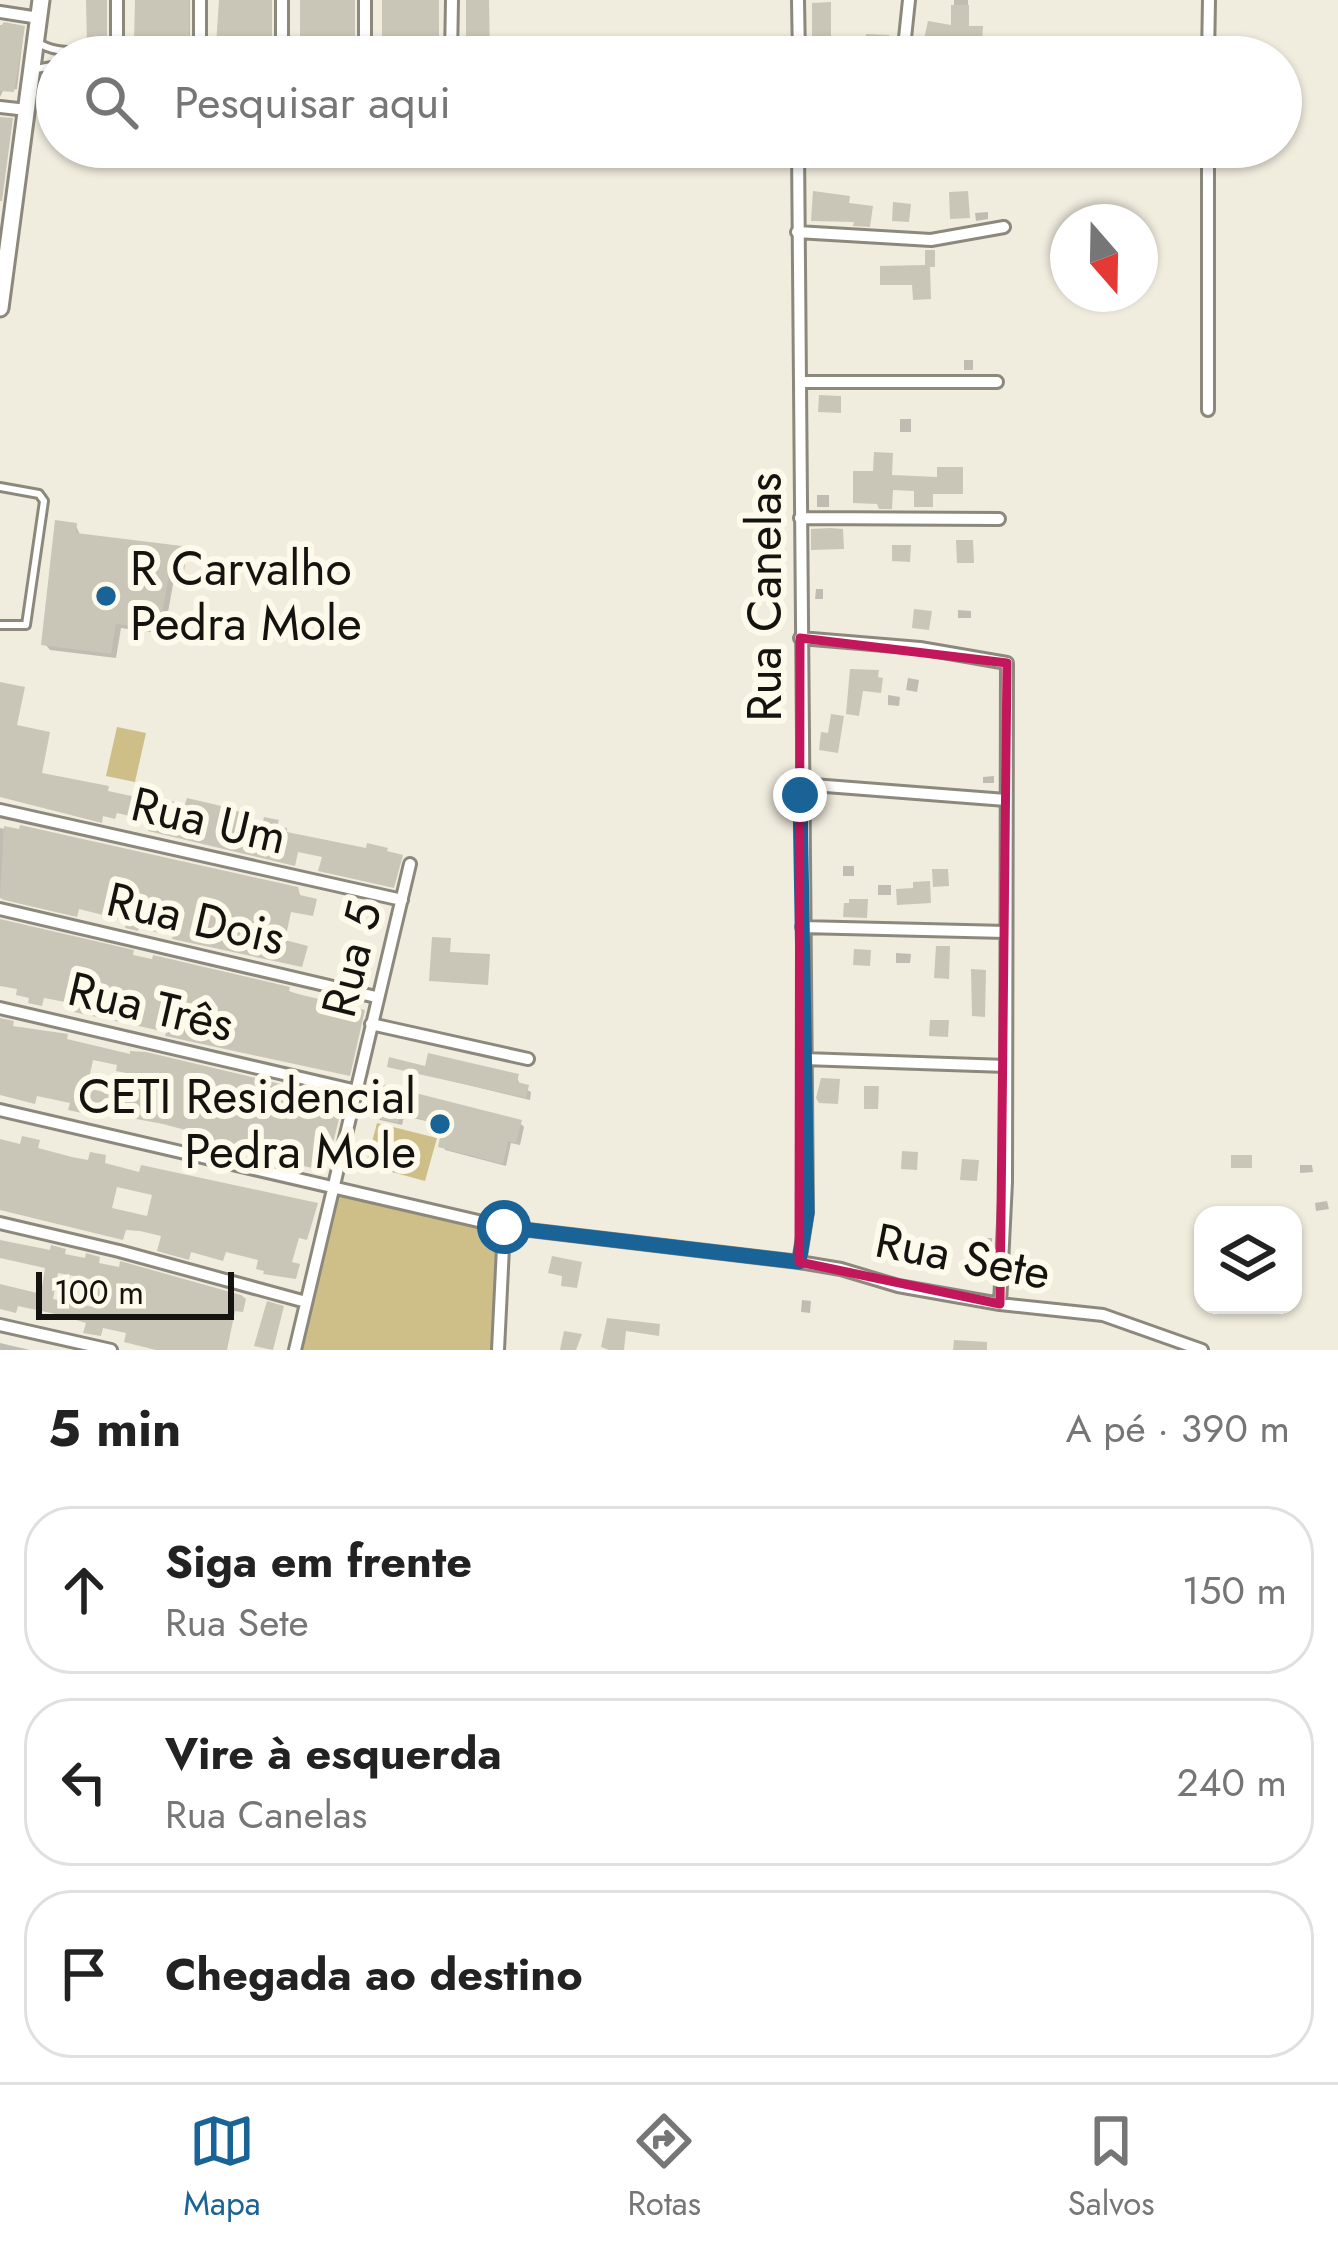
<!DOCTYPE html>
<html lang="pt">
<meta charset="utf-8">
<style>
body{margin:0;font-family:Jost,sans-serif;background:#f6f6f6;color:#222}
.controls{position:absolute;right:36px;bottom:36px;display:grid;overflow:hidden;border-radius:24px;box-shadow:0 3px 9px #0004}
.controls button{width:108px;height:108px;display:grid;place-items:center;padding:0;border:0;border-bottom:3px solid #e0e0e0;background:#fff;color:#222;font:60px sans-serif}
.compass{position:absolute;left:1050px;top:204px;width:108px;height:108px;border-radius:50%;background:#fff;box-shadow:0 3px 9px #0004;rotate:160deg}
.scale{position:absolute;left:36px;bottom:30px;width:198px;box-sizing:border-box;padding-left:12px;border:6px solid #15130f;border-top:0;font-size:33px;line-height:42px;white-space:nowrap;color:#15130f;-webkit-text-stroke:9px #fdfaeb;paint-order:stroke}
.stop{position:absolute;width:36px;height:36px;margin:-27px;border:9px solid #1a6397;border-radius:50%;background:#fff}
.stop.end{background:#1a6397;border-color:#fff;box-shadow:0 3px 12px #0008}
.list{margin:0;padding:0;list-style:none}
h2{display:flex;justify-content:space-between;align-items:center;height:156px;margin:0;padding:0 48px;font-size:51px}
h2 small{font-size:39px;font-weight:400;color:#767676}
.list li{display:grid;grid-template-columns:78px 1fr auto;gap:36px;align-items:center;box-sizing:border-box;height:168px;margin:0 24px 24px;padding:0 24px;border:3px solid #e0e0e0;border-radius:48px}
.list b{display:block;font-size:45px;white-space:nowrap}
.list p{margin:0;font-size:39px;white-space:nowrap;color:#767676}
.list em{font-size:39px;font-style:normal;color:#767676}
.icon{flex:none;width:66px;height:66px;fill:none;stroke:currentColor;stroke-width:2;stroke-linecap:round;stroke-linejoin:round}
.map{position:relative;flex:none;width:1338px;height:1350px;overflow:hidden}
.search{position:absolute;background:#fff;box-shadow:0 3px 9px #0004;left:36px;right:36px;top:36px;height:132px;display:flex;align-items:center;gap:30px;box-sizing:border-box;padding:0 42px;border-radius:66px;color:#767676;font-size:45px}
.sheet{height:732px;background:#fff}
nav{display:flex;justify-content:space-around;align-items:center;box-sizing:border-box;height:168px;border-top:3px solid #e0e0e0;background:#fff;font-size:33px;color:#767676}
nav a{display:grid;justify-items:center;gap:6px}
nav .on{color:#1a6397}
.map>svg:first-child{display:block}
.green{fill:#cebf89}
.shadow{fill:#0003}
.building{fill:#c9c6b8;fill-rule:evenodd}
.lines{fill:none;stroke-linecap:round;stroke-linejoin:round}
.lane-casing{stroke:#8c897c;stroke-width:12}
.street-casing{stroke:#8c897c;stroke-width:16}
.secondary-casing{stroke:#8c897c;stroke-width:21}
.lane{stroke:#fff;stroke-width:6}
.street{stroke:#fff;stroke-width:10}
.secondary{stroke:#fff;stroke-width:15}
.route{stroke:#1a6397;stroke-width:15}
.marked{fill:none;stroke:#c2185b;stroke-width:9;stroke-linejoin:round}
.poi-dot{fill:#1a6397;stroke:#fdfaeb;stroke-width:4.5}
.labels{text-anchor:middle;stroke-width:12;stroke-linejoin:round;paint-order:stroke}
.poi-label{font-size:48px;fill:#15130f;stroke:#fdfaeb;text-anchor:start}
.street-label{font-size:48px;fill:#15130f;stroke:#fdfaeb}
</style>
<div class="map">
<svg width="1338" height="1350" viewBox="0 0 1338 1350">
<rect width="100%" height="100%" fill="#f0ecde"/>
<!-- green -->
<path class="green" d="M 117,727 L 146,733 L 135,782 L 106,776 Z
M 377,1123 L 437,1138 L 425,1181 L 366,1165 Z
M 336,1194 L 496,1231 L 493,1350 L 299,1350 Z"/>
<!-- shadow -->
<path class="shadow" d="M 137,0 L 190,0 L 190,42 L 139,43 Z
M 954,0 L 968,0 L 968,29 L 950,41 L 949,57 L 923,57 L 954,29 Z
M 0,25 L 24,29 L 17,89 L 3,91 L 0,97 Z
M 988,212 L 988,219 L 976,221 L 975,213 Z
M 964,360 L 973,360 L 973,370 L 964,370 Z
M 900,419 L 911,419 L 911,432 L 900,432 Z
M 817,495 L 829,495 L 829,507 L 817,507 Z
M 76,526 L 81,537 L 180,549 L 186,555 L 183,580 L 174,579 L 164,634 L 121,628 L 116,658 L 50,650 L 45,644 Z
M 816,589 L 823,589 L 823,599 L 815,599 Z
M 958,610 L 971,611 L 971,618 L 958,618 Z
M 908,678 L 919,680 L 917,692 L 906,690 Z
M 888,695 L 900,697 L 899,706 L 888,705 Z
M 994,776 L 994,783 L 983,783 L 983,777 Z
M 0,828 L 22,833 L 291,910 L 176,935 L 79,908 L 77,916 L 0,897 Z
M 843,866 L 854,866 L 854,876 L 843,876 Z
M 878,885 L 891,885 L 891,895 L 878,895 Z
M 896,953 L 911,954 L 910,963 L 896,963 Z
M 390,1066 L 517,1076 L 520,1086 L 531,1092 L 530,1100 Z
M 376,1095 L 520,1123 L 524,1127 L 520,1145 L 511,1143 L 506,1166 L 445,1150 L 442,1138 L 435,1134 L 439,1124 L 404,1116 L 402,1125 L 380,1120 L 376,1116 L 380,1099 Z
M 1300,1165 L 1312,1165 L 1313,1172 L 1300,1173 Z
M 1327,1201 L 1329,1209 L 1316,1211 L 1315,1203 Z
M 983,1238 L 992,1238 L 992,1248 L 983,1248 Z
M 802,1300 L 811,1301 L 810,1313 L 801,1312 Z
M 0,1343 L 30,1350 L 0,1350 Z"/>
<!-- building -->
<path class="building" d="M 86,0 L 107,0 L 107,44 L 87,44 Z
M 135,0 L 189,0 L 189,41 L 134,42 Z
M 219,0 L 272,0 L 272,47 L 262,47 L 262,42 L 216,46 Z
M 300,0 L 355,0 L 355,50 L 336,44 L 311,45 L 311,49 L 300,49 Z
M 382,0 L 439,0 L 439,43 L 382,48 Z
M 466,0 L 489,0 L 490,57 L 466,57 Z
M 831,2 L 831,57 L 817,57 L 817,45 L 812,45 L 812,3 Z
M 951,5 L 969,5 L 969,26 L 983,26 L 982,43 L 951,42 L 950,57 L 920,57 L 928,21 L 951,25 Z
M 4,22 L 25,26 L 14,92 L 0,91 L 0,27 Z
M 866,34 L 889,35 L 888,57 L 865,57 Z
M 0,117 L 13,118 L 2,201 L 0,201 Z
M 929,147 L 969,147 L 976,149 L 977,163 L 950,168 L 950,159 L 930,160 Z
M 813,191 L 850,196 L 849,203 L 873,206 L 870,227 L 853,226 L 854,222 L 811,221 Z
M 968,191 L 970,218 L 950,219 L 949,192 Z
M 893,202 L 911,204 L 909,222 L 892,221 Z
M 925,250 L 935,250 L 935,267 L 930,267 L 931,299 L 913,300 L 912,285 L 880,285 L 880,266 L 925,265 Z
M 819,395 L 841,396 L 841,413 L 818,412 Z
M 874,452 L 893,453 L 892,475 L 937,477 L 937,467 L 963,467 L 963,494 L 933,494 L 933,507 L 914,507 L 914,491 L 893,490 L 892,509 L 879,509 L 877,504 L 853,503 L 853,471 L 873,471 Z
M 55,520 L 77,523 L 76,533 L 182,546 L 178,576 L 169,575 L 159,629 L 116,624 L 111,654 L 41,645 Z
M 830,528 L 843,529 L 844,549 L 811,550 L 811,529 Z
M 956,540 L 973,540 L 974,563 L 957,563 Z
M 892,545 L 911,545 L 910,562 L 892,561 Z
M 914,609 L 932,611 L 929,630 L 912,628 Z
M 850,669 L 879,670 L 878,677 L 883,678 L 881,693 L 863,691 L 859,716 L 846,714 Z
M 0,682 L 25,687 L 17,725 L 50,732 L 42,773 L 109,786 L 108,791 L 155,801 L 156,798 L 185,804 L 187,798 L 217,805 L 244,813 L 243,821 L 262,825 L 264,817 L 279,820 L 277,826 L 287,828 L 287,832 L 366,848 L 367,843 L 388,848 L 387,851 L 403,855 L 394,888 L 318,871 L 322,857 L 298,852 L 295,866 L 148,831 L 150,821 L 117,813 L 115,819 L 103,816 L 102,823 L 0,797 Z
M 831,714 L 844,716 L 838,753 L 819,750 L 821,732 L 828,733 Z
M 20,825 L 298,887 L 300,895 L 317,899 L 313,916 L 291,912 L 285,940 L 308,946 L 302,967 L 172,939 L 173,936 L 139,928 L 138,931 L 125,928 L 127,921 L 79,909 L 77,917 L 4,900 L 0,898 L 4,826 L 19,829 Z
M 932,869 L 948,869 L 949,886 L 933,887 Z
M 930,881 L 931,903 L 897,905 L 896,889 L 913,888 L 913,882 Z
M 849,899 L 868,899 L 867,918 L 843,917 L 844,903 L 849,903 Z
M 0,919 L 134,950 L 133,955 L 152,959 L 153,955 L 290,987 L 289,991 L 298,994 L 365,1010 L 350,1076 L 165,1036 L 166,1032 L 74,1012 L 76,1004 L 44,998 L 42,1006 L 28,1003 L 29,998 L 16,995 L 17,989 L 0,986 Z
M 432,937 L 451,938 L 450,952 L 490,954 L 488,985 L 429,981 Z
M 936,946 L 950,946 L 949,979 L 934,978 Z
M 854,949 L 871,950 L 870,966 L 853,965 Z
M 971,969 L 986,970 L 985,1017 L 972,1016 Z
M 0,1018 L 14,1021 L 13,1026 L 68,1034 L 67,1039 L 130,1054 L 130,1051 L 146,1052 L 344,1099 L 326,1171 L 281,1161 L 283,1151 L 253,1145 L 251,1153 L 235,1150 L 191,1140 L 193,1132 L 163,1124 L 83,1109 L 82,1113 L 68,1110 L 70,1103 L 37,1096 L 35,1104 L 0,1095 ZM 93,1060 L 117,1065 L 116,1071 L 126,1073 L 120,1096 L 87,1088 Z
M 930,1020 L 949,1020 L 948,1037 L 929,1036 Z
M 428,1053 L 519,1074 L 517,1082 L 529,1085 L 526,1098 L 387,1067 L 389,1057 L 425,1066 Z
M 821,1078 L 840,1079 L 838,1104 L 819,1103 L 816,1098 Z
M 376,1083 L 522,1120 L 516,1143 L 508,1141 L 503,1164 L 438,1147 L 440,1137 L 432,1134 L 436,1123 L 401,1114 L 398,1123 L 373,1117 L 378,1097 L 373,1096 Z
M 864,1086 L 879,1086 L 878,1109 L 864,1109 Z
M 22,1136 L 40,1140 L 38,1148 L 72,1157 L 88,1160 L 90,1152 L 106,1155 L 105,1163 L 139,1172 L 141,1165 L 318,1203 L 307,1240 L 299,1238 L 292,1262 L 300,1264 L 296,1279 L 263,1274 L 264,1271 L 256,1269 L 258,1260 L 226,1252 L 223,1261 L 191,1252 L 189,1260 L 157,1251 L 161,1236 L 140,1231 L 126,1230 L 123,1240 L 0,1210 L 0,1139 L 20,1144 ZM 117,1187 L 152,1195 L 147,1216 L 112,1208 Z
M 902,1151 L 918,1152 L 917,1170 L 901,1169 Z
M 1231,1155 L 1252,1155 L 1252,1168 L 1231,1168 Z
M 962,1159 L 979,1160 L 977,1181 L 960,1180 Z
M 0,1240 L 50,1250 L 51,1245 L 66,1249 L 65,1254 L 85,1258 L 86,1253 L 100,1257 L 99,1263 L 119,1267 L 120,1261 L 241,1295 L 246,1299 L 243,1312 L 235,1311 L 227,1350 L 156,1350 L 124,1342 L 126,1333 L 103,1328 L 101,1336 L 83,1333 L 86,1323 L 60,1315 L 18,1306 L 16,1313 L 0,1309 L 0,1284 L 41,1294 L 45,1268 L 0,1258 ZM 58,1273 L 100,1281 L 94,1307 L 53,1299 Z
M 899,1246 L 916,1247 L 916,1262 L 898,1262 Z
M 552,1256 L 582,1262 L 577,1288 L 561,1286 L 562,1276 L 548,1273 Z
M 267,1301 L 284,1306 L 273,1350 L 254,1346 Z
M 607,1318 L 660,1324 L 659,1336 L 626,1331 L 624,1350 L 609,1350 L 601,1347 Z
M 564,1331 L 582,1334 L 576,1350 L 560,1350 Z
M 954,1340 L 987,1342 L 987,1350 L 953,1350 Z"/>
<g class="lines">
<!-- lane casing -->
<g class="lane-casing">
<path id="lane" d="M 39,43 C 60,57 89,47 113,57
M 36,69 L 57,65
M 0,487 L 39,494 L 44,501 L 26,625 L 0,625"/>
</g>
<!-- street casing -->
<g class="street-casing">
<path id="street" d="M 798,0 L 799,57
M 0,12 L 39,18
M 117,57 L 117,0
M 200,57 L 200,0
M 282,57 L 282,0
M 365,57 L 365,0
M 451,57 L 452,0
M 903,57 L 909,0
M 1208,57 L 1209,0
M 0,107 L 27,110
M 798,147 L 807,1212 L 799,1262
M 797,232 L 931,240 L 1004,227
M 801,382 L 997,382
M 1208,410 L 1208,147
M 800,518 L 999,519
M 800,638 L 920,648 L 1007,663 L 1006,1182 L 1000,1304
M 800,784 L 1006,800
M 0,810 L 402,900
M 0,909 L 376,997
M 802,927 L 1006,932
M 0,1008 L 357,1091
M 371,1024 L 528,1059
M 804,1059 L 1006,1066
M 0,1110 L 504,1227 L 799,1262 L 841,1269 L 898,1286 L 1000,1304 L 1103,1315 L 1202,1350
M 0,1223 L 119,1251 L 306,1302
M 0,1325 L 111,1350
M 295,1350 L 410,864
M 498,1350 L 504,1227"/>
</g>
<!-- secondary casing -->
<g class="secondary-casing">
<path id="secondary" d="M 0,308 L 41,0"/>
</g>
<!-- lane -->
<use href="#lane" class="lane"/>
<!-- street -->
<use href="#street" class="street"/>
<!-- secondary -->
<use href="#secondary" class="secondary"/>
</g>
<g class="lines">
<!-- route -->
<path class="route" d="M 504,1227 L 799,1262 L 807,1213 L 800,795"/>
</g>
<!-- marked area -->
<path class="marked" d="M 800,638 L 1007,663 L 1000,1304 L 799,1262 Z"/>
<!-- markers -->
<g class="poi-dot">
<circle cx="106" cy="596" r="12"/>
<circle cx="440" cy="1124" r="12"/>
</g>
<g class="labels">
<!-- poi labels -->
<g class="poi-label">
<text x="130" y="585">R Carvalho<tspan x="130" dy="55">Pedra Mole</tspan></text>
<text x="416" y="1113" text-anchor="end">CETI Residencial<tspan x="416" dy="55">Pedra Mole</tspan></text>
</g>
<!-- street labels -->
<g class="street-label">
<text transform="translate(764 597) rotate(-90)" y="17">Rua Canelas</text>
<text transform="translate(209 820) rotate(13)" y="17">Rua Um</text>
<text transform="translate(196 918) rotate(13)" y="17">Rua Dois</text>
<text transform="translate(351 959) rotate(-76)" y="17">Rua 5</text>
<text transform="translate(151 1006) rotate(13)" y="17">Rua Três</text>
<text transform="translate(963 1256) rotate(11)" y="17">Rua Sete</text>
</g>
</g>
</svg>
<div class="controls">
<button><svg class="icon" aria-label="layers" viewBox="0 0 24 24"><path d="M12 4l9 5-9 5-9-5zM3 14l9 5 9-5"/></svg></button>
</div>
<svg class="compass" viewBox="-18 -18 36 36"><path d="M0-13l5 13h-10z" fill="#e53935"/><path d="M0 13l5-13h-10z" fill="#767676"/></svg>
<div class="scale">100 m</div>
<div class="stop" style="left:504px;top:1227px"></div>
<div class="stop end" style="left:800px;top:795px"></div>
<div class="search"><svg class="icon" aria-label="search" viewBox="0 0 24 24"><circle cx="10" cy="10" r="6"/><path d="M15 15l6 6"/></svg>Pesquisar aqui</div>
</div>
<section class="sheet">
<h2>5 min<small>A pé · 390 m</small></h2>
<ul class="list">
<li><svg class="icon" aria-label="ahead" viewBox="0 0 24 24"><path d="M12 20V5M6 11l6-6 6 6"/></svg><div><b>Siga em frente</b><p>Rua Sete</p></div><em>150 m</em></li>
<li><svg class="icon" aria-label="left" viewBox="0 0 24 24"><path d="M17 20v-9H6M10 6l-5 5 5 5"/></svg><div><b>Vire à esquerda</b><p>Rua Canelas</p></div><em>240 m</em></li>
<li><svg class="icon" aria-label="arrive" viewBox="0 0 24 24"><path d="M6 21V4h12l-3 4 3 4H6"/></svg><div><b>Chegada ao destino</b></div></li>
</ul>
</section>
<nav>
<a class="on"><svg class="icon" aria-label="map" viewBox="0 0 24 24"><path d="M3 6l6-2 6 2 6-2v14l-6 2-6-2-6 2zM9 4v14M15 6v14"/></svg>Mapa</a>
<a><svg class="icon" aria-label="directions" viewBox="0 0 24 24"><path d="M12 3l9 9-9 9-9-9zM9 14v-3h6M13 9l2 2-2 2"/></svg>Rotas</a>
<a><svg class="icon" aria-label="saved" viewBox="0 0 24 24"><path d="M7 4h10v16l-5-4-5 4z"/></svg>Salvos</a>
</nav>
